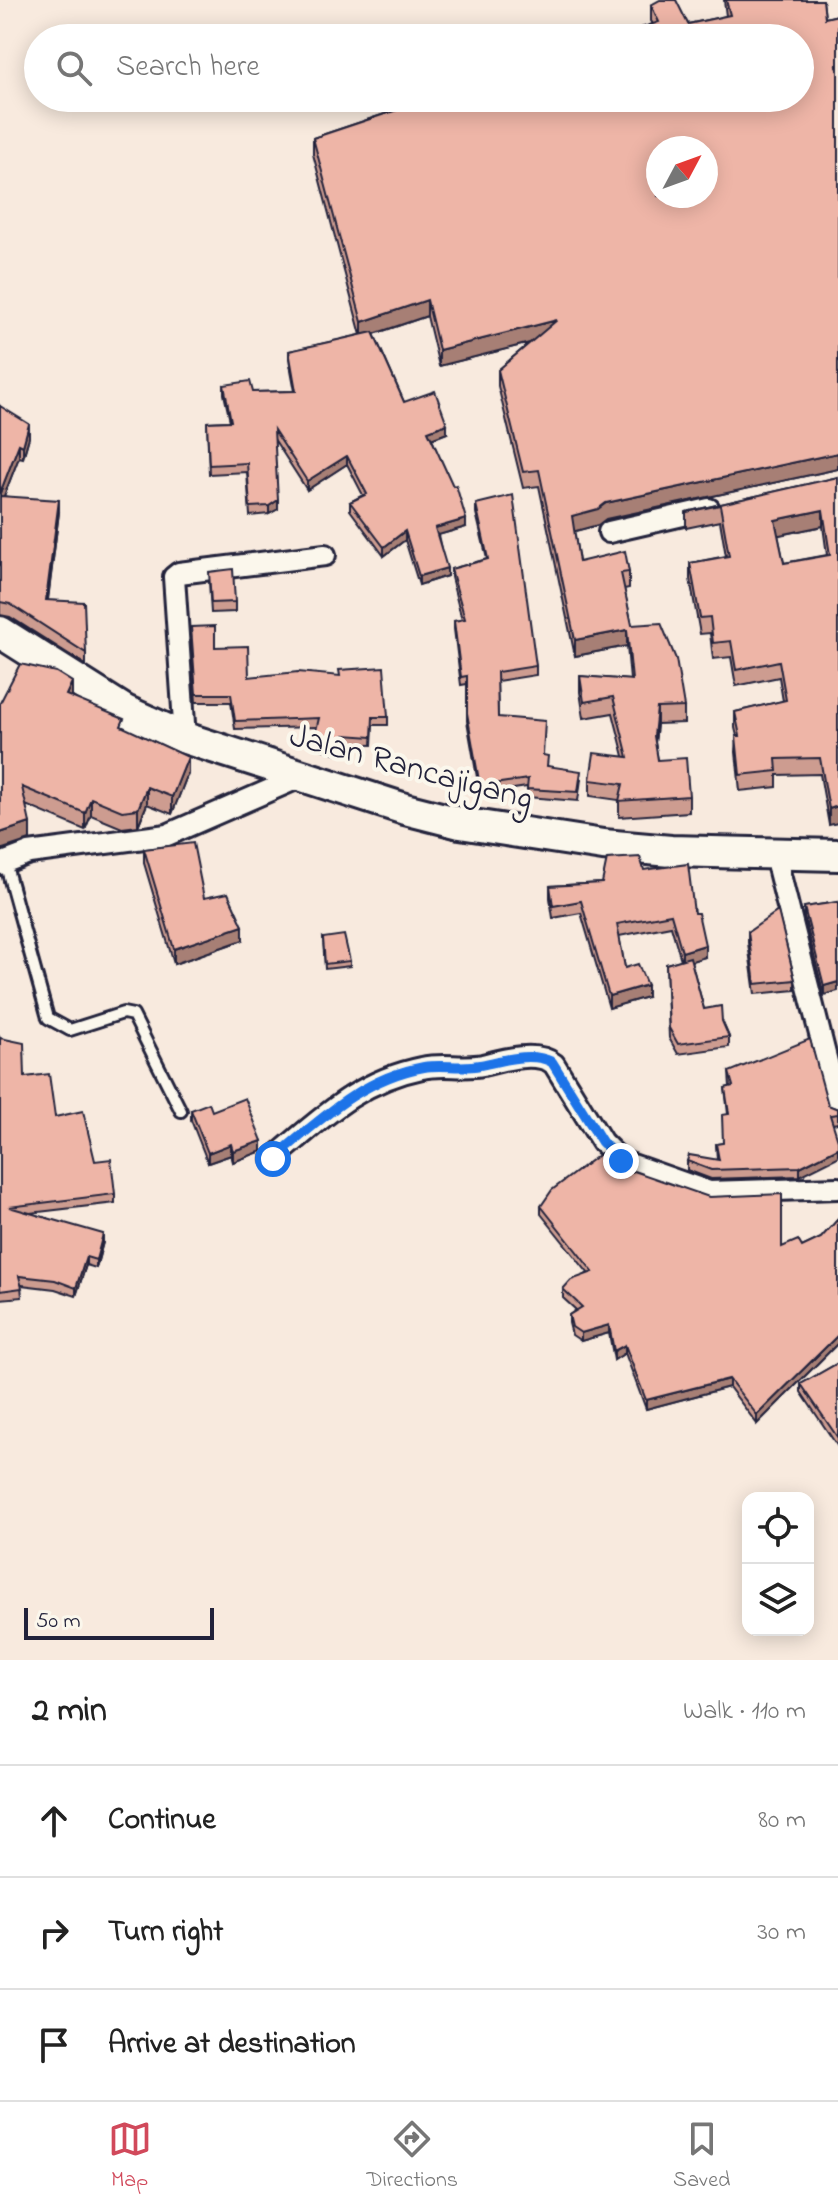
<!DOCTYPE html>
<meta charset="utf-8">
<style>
body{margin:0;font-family:"Indie Flower",sans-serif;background:#f6f6f6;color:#222}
.controls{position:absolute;right:24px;bottom:24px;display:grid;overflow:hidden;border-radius:16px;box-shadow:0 4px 20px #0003}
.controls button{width:72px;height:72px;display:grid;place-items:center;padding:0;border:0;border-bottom:2px solid #e0e0e0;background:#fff;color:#222;font:40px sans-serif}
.compass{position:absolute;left:646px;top:136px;width:72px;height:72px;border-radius:50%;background:#fff;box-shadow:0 4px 20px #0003;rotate:49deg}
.scale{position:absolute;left:24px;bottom:20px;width:190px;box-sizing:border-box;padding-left:8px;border:4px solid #22223b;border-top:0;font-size:22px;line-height:28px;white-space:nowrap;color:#22223b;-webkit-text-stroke:6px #fbf7ec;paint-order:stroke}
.stop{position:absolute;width:24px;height:24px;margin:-18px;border:6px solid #1a73e8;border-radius:50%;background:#fff}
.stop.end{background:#1a73e8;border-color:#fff;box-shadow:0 2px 8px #0008}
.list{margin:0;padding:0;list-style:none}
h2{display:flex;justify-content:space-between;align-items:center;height:104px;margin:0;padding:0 32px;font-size:34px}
h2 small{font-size:26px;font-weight:400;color:#767676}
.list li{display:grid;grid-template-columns:52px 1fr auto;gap:24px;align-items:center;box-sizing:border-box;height:112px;padding:0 32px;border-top:2px solid #e0e0e0}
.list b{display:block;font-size:30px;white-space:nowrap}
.list em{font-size:26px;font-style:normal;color:#767676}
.icon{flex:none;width:44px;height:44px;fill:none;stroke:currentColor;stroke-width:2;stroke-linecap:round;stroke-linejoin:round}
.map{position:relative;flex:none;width:838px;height:1660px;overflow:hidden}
.search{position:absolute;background:#fff;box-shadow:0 4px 20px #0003;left:24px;right:24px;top:24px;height:88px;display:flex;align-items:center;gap:20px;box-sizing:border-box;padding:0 28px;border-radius:44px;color:#767676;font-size:30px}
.sheet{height:440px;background:#fff}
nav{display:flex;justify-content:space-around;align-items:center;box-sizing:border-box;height:112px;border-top:2px solid #e0e0e0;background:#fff;font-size:22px;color:#767676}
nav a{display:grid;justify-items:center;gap:4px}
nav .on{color:#d1495b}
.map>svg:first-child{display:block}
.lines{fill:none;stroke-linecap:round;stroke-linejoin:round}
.lane-casing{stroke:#22223b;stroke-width:16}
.street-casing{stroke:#22223b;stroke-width:26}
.secondary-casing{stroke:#22223b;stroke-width:36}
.lane{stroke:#fbf7ec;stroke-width:10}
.street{stroke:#fbf7ec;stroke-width:20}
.secondary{stroke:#fbf7ec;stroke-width:30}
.wall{fill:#cd9c90;stroke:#22223b;stroke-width:2;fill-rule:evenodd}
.shaded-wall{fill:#a77f75;stroke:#22223b;stroke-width:2}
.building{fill:#eeb5a7;stroke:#22223b;stroke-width:2;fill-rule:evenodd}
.route{stroke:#1a73e8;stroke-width:10}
.labels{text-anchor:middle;stroke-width:8;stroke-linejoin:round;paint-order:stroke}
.street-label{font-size:34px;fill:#22223b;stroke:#fbf7ec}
</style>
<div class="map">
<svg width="838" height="1660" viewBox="0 0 838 1660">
<rect width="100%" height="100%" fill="#f8eade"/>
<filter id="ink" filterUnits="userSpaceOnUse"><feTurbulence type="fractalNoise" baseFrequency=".0125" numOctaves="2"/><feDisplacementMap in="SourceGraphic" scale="16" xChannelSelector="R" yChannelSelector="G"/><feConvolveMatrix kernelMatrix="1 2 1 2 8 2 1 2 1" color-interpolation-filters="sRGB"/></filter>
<g filter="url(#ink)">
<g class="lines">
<!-- lane casing -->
<g class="lane-casing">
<path id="lane" d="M 5,862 L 48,1018 L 70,1030 L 123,1013 L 133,1015 L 181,1111"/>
</g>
<!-- street casing -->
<g class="street-casing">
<path id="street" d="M 609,532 L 709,509
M 185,738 L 174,577 L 179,573 L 325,555
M 775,855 L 838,1106
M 0,864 L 29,853 L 167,835 L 300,777
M 273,1159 C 322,1118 358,1081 422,1068 C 442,1063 463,1069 483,1065 C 502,1060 537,1050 554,1064 L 602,1142 L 621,1161 L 709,1192 L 838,1188"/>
</g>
<!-- secondary casing -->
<g class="secondary-casing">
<path id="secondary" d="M 0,632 L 125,711 L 185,738 L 405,809 L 460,823 L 603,845 L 671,851 L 838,855"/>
</g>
<!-- lane -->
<use href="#lane" class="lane"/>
<!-- street -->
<use href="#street" class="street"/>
<!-- secondary -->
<use href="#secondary" class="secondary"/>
</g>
<!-- wall -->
<path class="wall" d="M 724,0 L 823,0 L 825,18 L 838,15 L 838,469 L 606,519 L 598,525 L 574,531 L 579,562 L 629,572 L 629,588 L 624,589 L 632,625 L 684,707 L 684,723 L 657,724 L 655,743 L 658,760 L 689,796 L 689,812 L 619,817 L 619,800 L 590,796 L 590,780 L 624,756 L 613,713 L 584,718 L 580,692 L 580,676 L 630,680 L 627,646 L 575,656 L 539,486 L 523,488 L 498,386 L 498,370 L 530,343 L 439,366 L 427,316 L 374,334 L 404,402 L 447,433 L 432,439 L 466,527 L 438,535 L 447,576 L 419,585 L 405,540 L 384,556 L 350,510 L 350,502 L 363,495 L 347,464 L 307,490 L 274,439 L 278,509 L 269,514 L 250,516 L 247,472 L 209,474 L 207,422 L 230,421 L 224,394 L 224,385 L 253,392 L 295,391 L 289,359 L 289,351 L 361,335 L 313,154 L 313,138 L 653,24 L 651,21 L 651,5 L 688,24 L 726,16 Z
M 0,406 L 29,437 L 23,458 L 19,457 L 4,496 L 59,512 L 48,600 L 86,653 L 86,665 L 10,617 L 0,615 Z
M 838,477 L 829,825 L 820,774 L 777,775 L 777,787 L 740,791 L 736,752 L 737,736 L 735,728 L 735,712 L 783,701 L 779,677 L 736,686 L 731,657 L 713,659 L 710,633 L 700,634 L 690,579 L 690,563 L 726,556 L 720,521 L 686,528 L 686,512 ZM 823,526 L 827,555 L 784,563 L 778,535 Z
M 476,504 L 536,666 L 536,675 L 497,681 L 498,717 L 543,755 L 547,766 L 581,779 L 578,801 L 527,797 L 527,787 L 480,794 L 467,721 L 467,684 L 461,685 L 454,629 L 454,621 L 462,620 L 451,577 L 451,569 L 487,559 L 476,513 Z
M 209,582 L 235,602 L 235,612 L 211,613 Z
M 191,635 L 215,647 L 249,677 L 340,676 L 388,717 L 388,725 L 373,725 L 372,745 L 345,744 L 342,755 L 314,747 L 314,739 L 317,727 L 235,729 L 231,702 L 196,702 Z
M 72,697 L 124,728 L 188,773 L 172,814 L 147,804 L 138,826 L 122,828 L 91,815 L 85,830 L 26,805 L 30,840 L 0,850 L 0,703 Z
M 144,849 L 204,898 L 243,940 L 174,964 L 144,863 Z
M 644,870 L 694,913 L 705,957 L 691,961 L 704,1009 L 722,1021 L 729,1037 L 729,1047 L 678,1054 L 669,1038 L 666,964 L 681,960 L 671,926 L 619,936 L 625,968 L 647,997 L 609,1008 L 581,913 L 553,918 L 550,898 L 550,886 L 602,883 Z
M 838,902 L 824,995 L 804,916 L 804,907 Z
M 748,932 L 795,980 L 795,990 L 755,994 L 748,943 Z
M 323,938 L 350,961 L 350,966 L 325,969 Z
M 0,1038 L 25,1077 L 55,1117 L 95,1161 L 115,1194 L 115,1203 L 30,1213 L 103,1242 L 96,1268 L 86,1265 L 76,1296 L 55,1289 L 21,1285 L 22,1297 L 0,1299 Z
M 729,1072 L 838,1109 L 838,1123 L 833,1124 L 800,1176 L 711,1179 L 687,1170 L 687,1161 L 717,1160 L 716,1144 L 723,1143 L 728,1114 L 725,1088 L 730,1087 Z
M 191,1110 L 212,1111 L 262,1151 L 233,1162 L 231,1155 L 208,1163 L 191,1120 Z
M 618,1178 L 782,1247 L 802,1247 L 821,1238 L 838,1219 L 838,1343 L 757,1424 L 729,1387 L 646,1409 L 625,1353 L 614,1360 L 609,1333 L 581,1341 L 572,1335 L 569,1323 L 569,1315 L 576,1310 L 563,1298 L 563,1289 L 588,1273 L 541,1214 L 541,1206 Z
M 838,1363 L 838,1447 L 801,1392 L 801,1384 Z"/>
<!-- shaded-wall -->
<path class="shaded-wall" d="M 427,300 L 427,316 L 362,338 L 362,322 Z
M 557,320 L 557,336 L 439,366 L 439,350 Z
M 29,424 L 29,437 L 23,458 L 23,446 Z
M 447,424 L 447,433 L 428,440 L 428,431 Z
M 19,444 L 19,457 L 0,506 L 0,493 Z
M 838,453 L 838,469 L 606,519 L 598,525 L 572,532 L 572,516 L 606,503 Z
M 347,456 L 347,464 L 307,490 L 307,481 Z
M 59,500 L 59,512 L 46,613 L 46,600 Z
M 278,500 L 278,509 L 269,514 L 269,506 Z
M 823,510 L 823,526 L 775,536 L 775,520 Z
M 466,519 L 466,527 L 435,536 L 435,528 Z
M 405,531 L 405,540 L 384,556 L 384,547 Z
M 447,568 L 447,576 L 419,585 L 419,576 Z
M 627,630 L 627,646 L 575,656 L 575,640 Z
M 72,682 L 72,699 L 66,695 Z
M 657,708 L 657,724 L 654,752 L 654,736 Z
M 188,757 L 188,773 L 172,814 L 172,797 Z
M 147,787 L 147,804 L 138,826 L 138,809 Z
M 91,798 L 91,815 L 85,830 L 85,813 Z
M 838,806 L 838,823 L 829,825 L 829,809 Z
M 30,823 L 30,840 L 0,850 L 0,833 Z
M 243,926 L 243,940 L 174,964 L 174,949 Z
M 705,945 L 705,957 L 682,964 L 682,952 Z
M 838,982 L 838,991 L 824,995 L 824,986 Z
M 647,985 L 647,997 L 609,1008 L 609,996 Z
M 262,1141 L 262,1151 L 233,1162 L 233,1151 Z
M 231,1144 L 231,1155 L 208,1163 L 208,1153 Z
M 838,1148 L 838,1157 L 800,1176 L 800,1167 Z
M 103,1234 L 103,1242 L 96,1268 L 96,1260 Z
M 86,1257 L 86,1265 L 76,1296 L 76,1288 Z
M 609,1325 L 609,1333 L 581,1341 L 581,1333 Z
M 838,1335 L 838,1343 L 757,1424 L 757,1415 Z
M 625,1345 L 625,1353 L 614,1360 L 614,1351 Z
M 729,1379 L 729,1387 L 646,1409 L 646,1400 Z"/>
<!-- building -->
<path class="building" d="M 660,0 L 676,0 L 688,24 L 730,15 L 726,0 L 823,0 L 825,18 L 838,15 L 838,65 L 836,65 L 838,72 L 838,453 L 606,503 L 598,509 L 572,516 L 579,562 L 625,551 L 629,572 L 621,573 L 632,625 L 661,623 L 676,659 L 684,707 L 657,708 L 654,736 L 658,760 L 686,758 L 689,796 L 619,801 L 623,784 L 590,780 L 594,753 L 628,757 L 613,697 L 584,702 L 580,676 L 632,680 L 627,630 L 575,640 L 539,470 L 523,472 L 498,370 L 557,320 L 439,350 L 427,300 L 362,322 L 313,138 L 433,98 L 800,98 L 800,38 L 612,38 L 659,22 L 651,5 ZM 658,148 L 706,148 L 706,196 L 658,196 Z
M 373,332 L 404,402 L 435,391 L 447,424 L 428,431 L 453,486 L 456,485 L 466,519 L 435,528 L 447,568 L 419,576 L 405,531 L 384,547 L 350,502 L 367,494 L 347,456 L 307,481 L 274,430 L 278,500 L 269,506 L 250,507 L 247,463 L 209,465 L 207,422 L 231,421 L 224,385 L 250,381 L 253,392 L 296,391 L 289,351 Z
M 0,406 L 29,424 L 23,446 L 19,444 L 0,493 Z
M 838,477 L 838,806 L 829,809 L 820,758 L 776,759 L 777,771 L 740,775 L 736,736 L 740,736 L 735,712 L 786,700 L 779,661 L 736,670 L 731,641 L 713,643 L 710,617 L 700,618 L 690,563 L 729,556 L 720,505 L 686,512 ZM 823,510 L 830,555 L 784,563 L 775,520 Z
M 513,495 L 536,666 L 497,672 L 498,717 L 545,721 L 543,755 L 548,756 L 547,766 L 581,771 L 578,792 L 527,789 L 528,779 L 480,786 L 467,713 L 467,676 L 461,677 L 454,621 L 465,619 L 451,569 L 488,559 L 476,504 Z
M 0,496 L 59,500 L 46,600 L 84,602 L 86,653 L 10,604 L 0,602 Z
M 233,569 L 235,602 L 211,603 L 209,572 Z
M 215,626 L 215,647 L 248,646 L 249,677 L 298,672 L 340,676 L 339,670 L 384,667 L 388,717 L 373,717 L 372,737 L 345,735 L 342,746 L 314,739 L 319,718 L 235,721 L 231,694 L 196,694 L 191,627 Z
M 20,664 L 56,672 L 72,682 L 66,695 L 124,719 L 121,726 L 188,757 L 172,797 L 147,787 L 138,809 L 122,811 L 91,798 L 85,813 L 22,787 L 30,823 L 0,833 L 0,703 Z
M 193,843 L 204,898 L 228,893 L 243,926 L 174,949 L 144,849 Z
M 640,857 L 644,870 L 688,864 L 694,913 L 698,913 L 705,945 L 682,952 L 671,914 L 617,924 L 625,968 L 638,964 L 647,985 L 609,996 L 581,901 L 553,906 L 550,886 L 602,883 L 607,859 Z
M 838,902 L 838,982 L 824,986 L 804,907 Z
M 778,911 L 795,980 L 755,984 L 748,932 Z
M 344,935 L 350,961 L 325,964 L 323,938 Z
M 690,957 L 704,1009 L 721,1006 L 722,1021 L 729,1037 L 678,1044 L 669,1028 L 666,964 Z
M 0,1038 L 24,1043 L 25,1077 L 49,1074 L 55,1117 L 83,1111 L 95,1161 L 111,1159 L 115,1194 L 9,1207 L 103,1234 L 96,1260 L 86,1257 L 76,1288 L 55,1280 L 19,1276 L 22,1288 L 0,1291 Z
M 810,1039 L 828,1105 L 838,1109 L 838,1114 L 830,1115 L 838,1140 L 838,1148 L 800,1167 L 711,1170 L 687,1161 L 689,1155 L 719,1160 L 716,1144 L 723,1143 L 722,1115 L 729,1114 L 725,1088 L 733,1086 L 729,1072 Z
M 245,1098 L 262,1141 L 233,1151 L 231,1144 L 208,1153 L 191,1110 L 209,1103 L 212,1111 Z
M 601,1153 L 618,1178 L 634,1171 L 709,1197 L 782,1194 L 782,1247 L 798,1240 L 802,1247 L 821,1238 L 838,1219 L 838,1335 L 757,1415 L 729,1379 L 646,1400 L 625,1345 L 614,1351 L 609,1325 L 581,1333 L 572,1327 L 569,1315 L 582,1307 L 563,1289 L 571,1280 L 593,1272 L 541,1206 L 552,1190 Z
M 838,1363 L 838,1438 L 801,1384 Z"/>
</g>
<g class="lines" filter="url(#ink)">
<!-- route -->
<path class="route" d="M 273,1159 C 320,1120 362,1078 424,1067 C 442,1064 462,1069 480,1065 C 501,1061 531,1051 552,1062 L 602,1142 L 621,1161"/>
</g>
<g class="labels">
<!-- street labels -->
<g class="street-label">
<text transform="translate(412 765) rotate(15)" y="12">Jalan Rancajigang</text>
</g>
</g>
</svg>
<div class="controls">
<button><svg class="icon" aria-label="locate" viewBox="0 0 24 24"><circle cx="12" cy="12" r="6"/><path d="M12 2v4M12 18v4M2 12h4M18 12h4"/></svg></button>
<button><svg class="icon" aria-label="layers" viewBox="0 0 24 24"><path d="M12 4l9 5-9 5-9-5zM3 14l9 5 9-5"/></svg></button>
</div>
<svg class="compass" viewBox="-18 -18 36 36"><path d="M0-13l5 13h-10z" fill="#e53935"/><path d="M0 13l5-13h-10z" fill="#767676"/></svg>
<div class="scale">50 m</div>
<div class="stop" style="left:273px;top:1159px"></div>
<div class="stop end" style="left:621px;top:1161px"></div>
<div class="search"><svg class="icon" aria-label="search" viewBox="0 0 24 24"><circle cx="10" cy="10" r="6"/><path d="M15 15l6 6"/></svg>Search here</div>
</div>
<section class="sheet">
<h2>2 min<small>Walk · 110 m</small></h2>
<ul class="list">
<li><svg class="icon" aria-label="ahead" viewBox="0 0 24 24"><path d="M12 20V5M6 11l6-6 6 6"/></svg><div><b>Continue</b></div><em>80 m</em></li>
<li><svg class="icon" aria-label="right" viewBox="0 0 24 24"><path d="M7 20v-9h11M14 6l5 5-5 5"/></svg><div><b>Turn right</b></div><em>30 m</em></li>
<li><svg class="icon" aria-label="arrive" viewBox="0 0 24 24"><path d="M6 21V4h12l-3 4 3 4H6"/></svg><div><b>Arrive at destination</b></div></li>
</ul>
</section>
<nav>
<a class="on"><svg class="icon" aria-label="map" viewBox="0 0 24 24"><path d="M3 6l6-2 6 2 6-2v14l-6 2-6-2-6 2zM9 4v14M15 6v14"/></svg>Map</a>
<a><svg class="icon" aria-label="directions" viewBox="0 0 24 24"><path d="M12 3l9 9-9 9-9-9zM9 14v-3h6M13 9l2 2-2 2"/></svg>Directions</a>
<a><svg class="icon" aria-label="saved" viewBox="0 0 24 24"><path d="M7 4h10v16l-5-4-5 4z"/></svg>Saved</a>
</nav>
